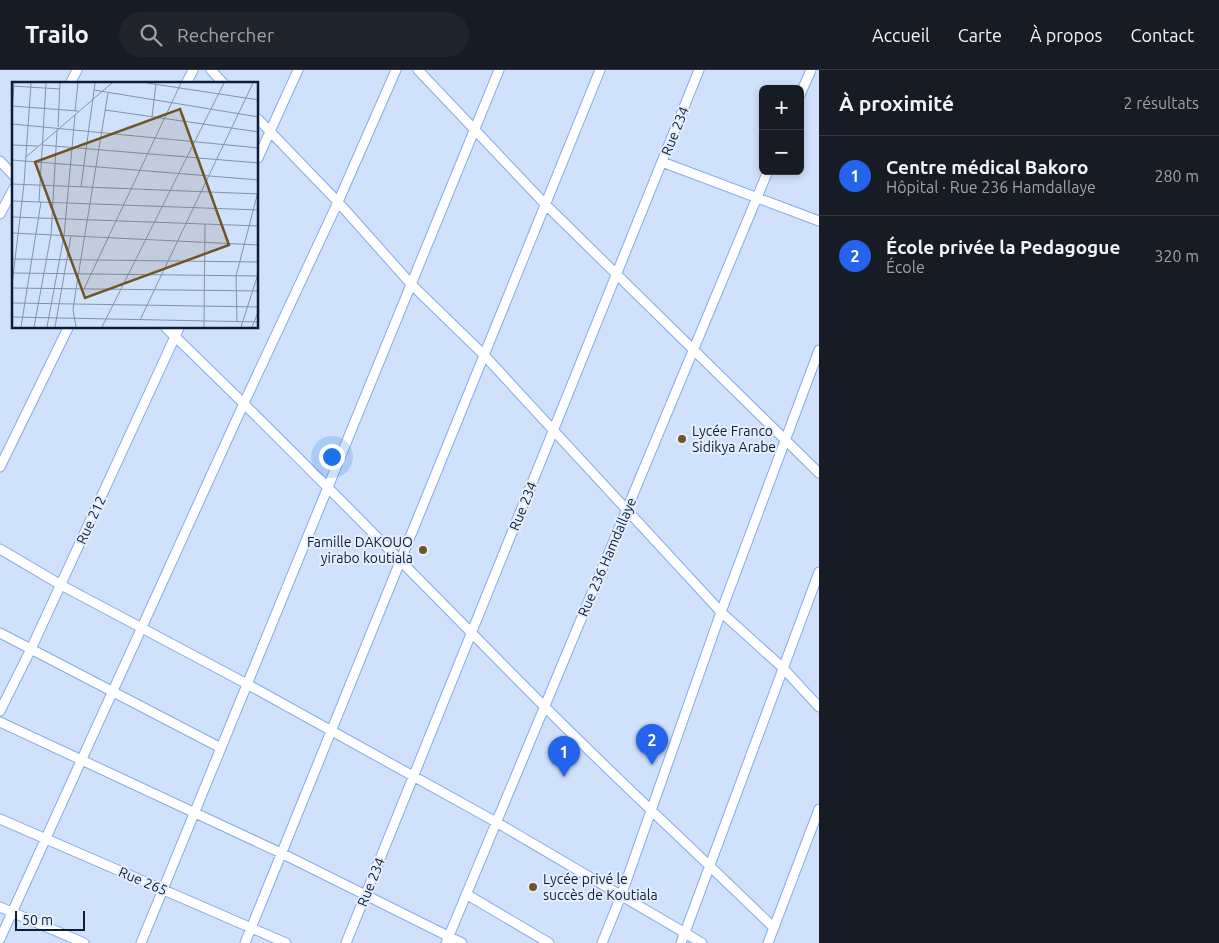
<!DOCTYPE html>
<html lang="fr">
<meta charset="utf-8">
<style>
body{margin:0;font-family:Ubuntu,sans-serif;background:#20242c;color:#f1f3f6}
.controls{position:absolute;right:15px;top:15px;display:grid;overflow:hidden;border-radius:8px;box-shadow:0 2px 8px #0003}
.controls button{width:45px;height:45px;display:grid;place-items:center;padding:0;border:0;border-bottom:1px solid #363941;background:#171b24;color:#f1f3f6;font:25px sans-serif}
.scale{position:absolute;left:15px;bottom:12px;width:70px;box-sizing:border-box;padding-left:5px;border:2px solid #0e1d35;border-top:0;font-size:14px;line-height:18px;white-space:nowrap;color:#0e1d35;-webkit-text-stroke:4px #e5eefc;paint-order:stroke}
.you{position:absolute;left:331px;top:386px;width:18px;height:18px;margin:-12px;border:4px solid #fff;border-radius:50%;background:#1a73e8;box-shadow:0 0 0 8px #1a73e833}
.badge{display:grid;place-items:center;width:32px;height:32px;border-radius:50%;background:#2563eb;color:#fff;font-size:16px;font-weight:700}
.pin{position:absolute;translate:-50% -41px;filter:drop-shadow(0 1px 2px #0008)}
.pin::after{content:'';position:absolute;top:26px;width:18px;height:15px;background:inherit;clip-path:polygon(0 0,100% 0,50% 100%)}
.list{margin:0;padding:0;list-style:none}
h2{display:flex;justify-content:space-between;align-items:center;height:65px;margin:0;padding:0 20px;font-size:21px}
h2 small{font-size:16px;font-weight:400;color:#9ea1a6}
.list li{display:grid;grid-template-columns:32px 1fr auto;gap:15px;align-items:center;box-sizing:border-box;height:80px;padding:0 20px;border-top:1px solid #363941}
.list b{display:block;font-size:19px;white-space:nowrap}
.list p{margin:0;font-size:16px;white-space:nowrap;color:#9ea1a6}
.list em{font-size:16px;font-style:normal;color:#9ea1a6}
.icon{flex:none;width:28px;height:28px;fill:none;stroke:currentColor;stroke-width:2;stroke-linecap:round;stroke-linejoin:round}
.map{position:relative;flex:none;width:819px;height:873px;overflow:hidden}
header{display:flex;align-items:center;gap:30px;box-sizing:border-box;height:70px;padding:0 25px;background:#171b24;border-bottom:1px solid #363941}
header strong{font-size:24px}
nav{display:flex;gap:28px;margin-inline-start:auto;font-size:18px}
.search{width:350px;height:45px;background:#20242c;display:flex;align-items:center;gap:12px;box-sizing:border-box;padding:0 18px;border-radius:28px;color:#9ea1a6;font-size:19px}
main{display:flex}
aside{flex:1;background:#171b24}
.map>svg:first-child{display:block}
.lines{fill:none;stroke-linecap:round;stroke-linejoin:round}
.minor-casing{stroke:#83abeb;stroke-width:11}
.minor{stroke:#fff;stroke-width:9}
.poi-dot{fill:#705627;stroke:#e5eefc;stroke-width:2}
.labels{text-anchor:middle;stroke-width:4;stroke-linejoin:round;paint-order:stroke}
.street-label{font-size:14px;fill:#0e1d35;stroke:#e5eefc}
.poi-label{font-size:14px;fill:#0e1d35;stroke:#e5eefc;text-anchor:start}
.inset-road{fill:none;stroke:#8293ac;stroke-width:1}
.view{fill:#705627;fill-opacity:0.15;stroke:#705627;stroke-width:2.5}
.inset-edge{fill:none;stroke:#0e1d35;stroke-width:2.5}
</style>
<header>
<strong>Trailo</strong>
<div class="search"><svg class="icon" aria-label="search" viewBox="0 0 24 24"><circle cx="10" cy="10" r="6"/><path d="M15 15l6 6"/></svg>Rechercher</div>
<nav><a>Accueil</a><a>Carte</a><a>À propos</a><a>Contact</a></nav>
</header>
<main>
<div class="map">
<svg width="819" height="873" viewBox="0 0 819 873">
<rect width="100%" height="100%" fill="#d0e1fc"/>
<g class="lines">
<!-- minor casing -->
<g class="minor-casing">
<path id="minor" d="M 211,0 L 224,14
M 418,0 L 545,134 L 819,403
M 70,14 L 77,0
M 186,14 L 193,0
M 800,25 L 811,0
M 258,49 L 338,132 L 411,214 L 484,285 L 721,542 L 783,598 L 819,637
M 258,88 L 298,0
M 0,91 L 14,106
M 662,92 L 819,151
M 0,144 L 14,118
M 166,258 C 295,381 419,511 545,637 C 620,712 698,784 774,858
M 0,397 L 68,258
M 0,479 L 61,515 L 247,614 L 496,752 L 702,873
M 0,563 L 221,678
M 0,641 L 31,579 L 179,258
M 0,652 L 281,783 L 462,873
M 0,749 L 286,873
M 466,824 L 549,873
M 0,837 L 84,873
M 0,869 L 244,333 L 338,132 L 396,0
M 141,873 L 499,0
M 245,873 L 600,0
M 346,873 L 699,0
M 446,873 L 768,101
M 602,873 L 621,826 L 721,542 L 819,280
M 681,873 L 819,502
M 768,873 L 819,739"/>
</g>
<!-- minor -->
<use href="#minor" class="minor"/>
</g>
<!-- markers -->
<g class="poi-dot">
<circle cx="682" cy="369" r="5"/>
<circle cx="423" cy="480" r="5"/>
<circle cx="533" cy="817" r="5"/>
</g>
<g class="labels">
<!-- street labels -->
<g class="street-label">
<text transform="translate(675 61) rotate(-68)" y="5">Rue 234</text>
<text transform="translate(523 436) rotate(-68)" y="5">Rue 234</text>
<text transform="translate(91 450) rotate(-65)" y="5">Rue 212</text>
<text transform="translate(607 487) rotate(-67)" y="5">Rue 236 Hamdallaye</text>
<text transform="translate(143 811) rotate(23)" y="5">Rue 265</text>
<text transform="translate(371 812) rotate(-68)" y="5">Rue 234</text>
</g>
<!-- poi labels -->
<g class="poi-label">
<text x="692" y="366">Lycée Franco<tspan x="692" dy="16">Sidikya Arabe</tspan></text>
<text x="413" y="477" text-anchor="end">Famille DAKOUO<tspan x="413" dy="16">yirabo koutiala</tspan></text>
<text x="543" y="814">Lycée privé le<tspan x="543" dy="16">succès de Koutiala</tspan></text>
</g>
</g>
<!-- overview -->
<g transform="translate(12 12)">
<rect width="246" height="246" fill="#d0e1fc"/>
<path class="inset-road" d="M 135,1 L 247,18M 0,4 L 48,7M 82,8 L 247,35M 0,24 L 66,29M 93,28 L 247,50M 63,29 L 66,1M 0,31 L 2,1M 140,35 L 144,2M 0,42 L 247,66M 46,45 L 48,1M 0,63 L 26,64M 30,63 L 247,81M 14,75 L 100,1M 0,78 L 247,98M 0,102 L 247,112M 69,105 L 83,1M 0,119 L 247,128M 27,120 L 34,1M 0,135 L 247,144M 0,151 L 247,163M 0,177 L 247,180M 0,191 L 247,194M 0,203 L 12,102 L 19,1M 0,206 L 247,209M 72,207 L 169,1M 0,221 L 247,225M 0,235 L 247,240M 128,238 L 241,1M 225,240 L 224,194 L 247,106M 9,245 L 29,120M 22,245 L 39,153 L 45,48M 35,245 L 52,154 L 63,33M 43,245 L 59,154M 64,245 L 61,228 L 64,207 L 96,11M 90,245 L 212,1M 192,245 L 193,142M 229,245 L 247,189M 240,245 L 247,228"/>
<path class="view" d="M 168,27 L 217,163 L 73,216 L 23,80 Z"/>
<rect width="246" height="246" class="inset-edge"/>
</g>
</svg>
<div class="controls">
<button>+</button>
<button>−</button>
</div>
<div class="scale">50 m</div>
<div class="you"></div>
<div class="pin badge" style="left:564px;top:707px">1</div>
<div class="pin badge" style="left:652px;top:695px">2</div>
</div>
<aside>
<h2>À proximité<small>2 résultats</small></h2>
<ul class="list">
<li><span class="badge">1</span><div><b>Centre médical Bakoro</b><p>Hôpital · Rue 236 Hamdallaye</p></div><em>280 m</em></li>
<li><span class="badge">2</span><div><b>École privée la Pedagogue</b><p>École</p></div><em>320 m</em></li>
</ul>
</aside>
</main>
